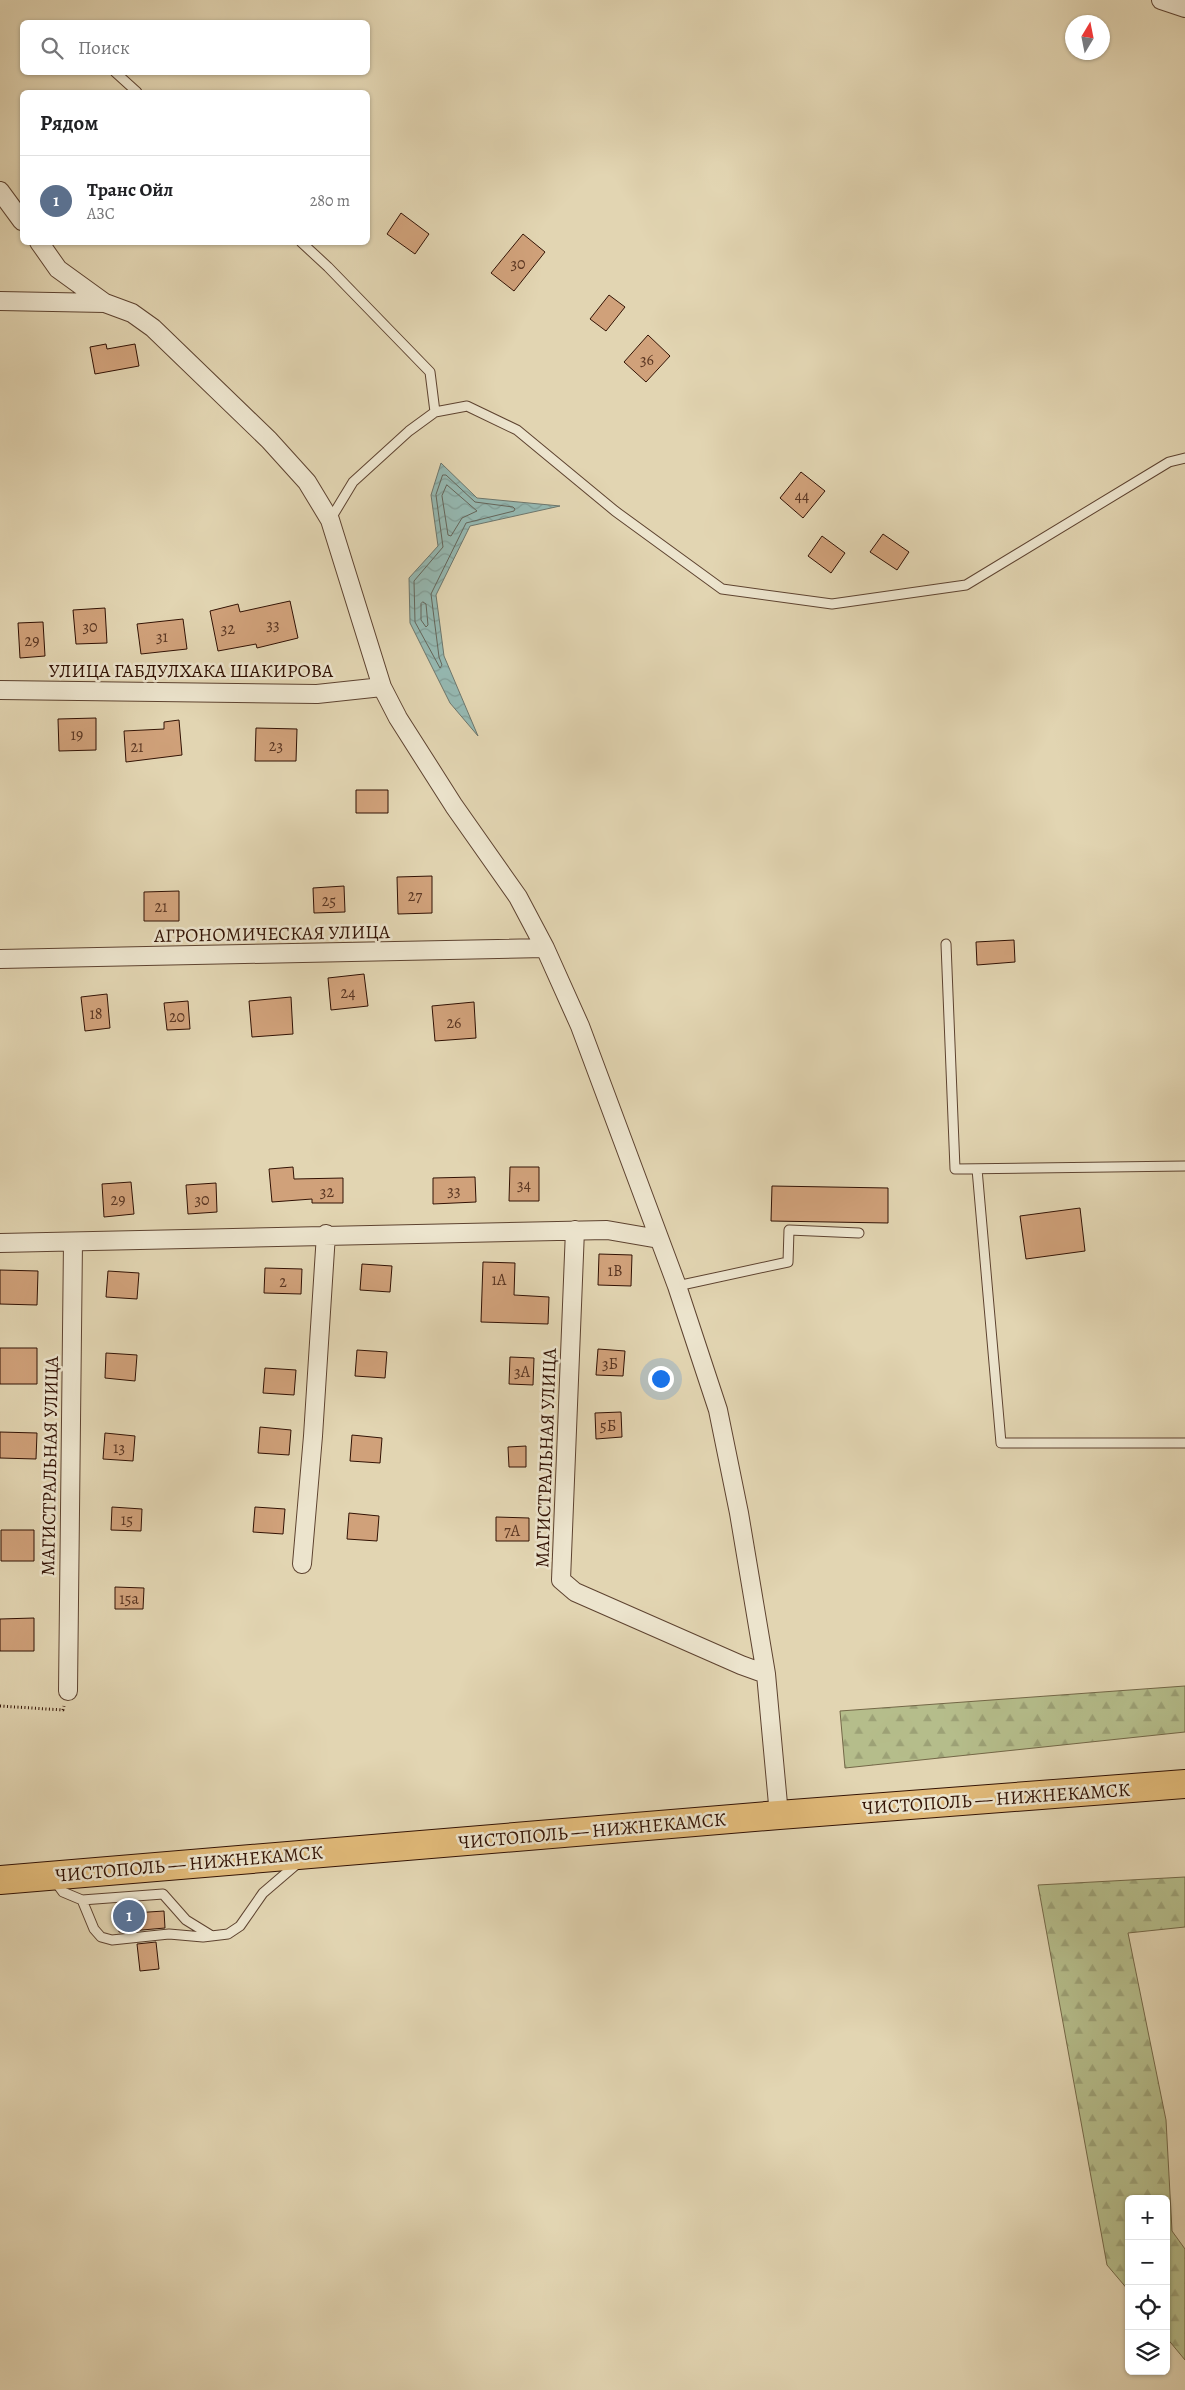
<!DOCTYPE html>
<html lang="ru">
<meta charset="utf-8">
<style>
body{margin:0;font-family:Alegreya,serif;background:#f6f6f6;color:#202124}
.controls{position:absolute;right:15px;bottom:15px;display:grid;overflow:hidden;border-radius:8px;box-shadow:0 1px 4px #0004}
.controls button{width:45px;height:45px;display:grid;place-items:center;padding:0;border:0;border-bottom:1px solid #e0e0e0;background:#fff;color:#202124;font:25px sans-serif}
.compass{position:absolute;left:1065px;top:15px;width:45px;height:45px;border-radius:50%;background:#fff;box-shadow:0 1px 4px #0004;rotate:10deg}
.you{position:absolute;left:660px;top:1378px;width:18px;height:18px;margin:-12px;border:4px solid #fff;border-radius:50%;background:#1a73e8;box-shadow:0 0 0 8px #1a73e833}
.badge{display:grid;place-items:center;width:32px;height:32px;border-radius:50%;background:#8f2418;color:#fff;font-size:16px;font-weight:700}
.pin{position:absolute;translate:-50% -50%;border:2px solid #fff;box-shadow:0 1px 5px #0006}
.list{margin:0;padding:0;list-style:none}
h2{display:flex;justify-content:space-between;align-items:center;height:65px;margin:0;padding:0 20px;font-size:21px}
h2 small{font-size:16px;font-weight:400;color:#757577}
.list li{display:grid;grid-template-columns:32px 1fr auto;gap:15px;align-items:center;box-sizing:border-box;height:90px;padding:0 20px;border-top:1px solid #e0e0e0}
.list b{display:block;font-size:19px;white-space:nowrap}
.list p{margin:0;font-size:16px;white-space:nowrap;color:#757577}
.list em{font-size:16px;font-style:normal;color:#757577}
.icon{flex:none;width:28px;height:28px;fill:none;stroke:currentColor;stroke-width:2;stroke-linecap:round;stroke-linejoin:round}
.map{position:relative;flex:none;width:1185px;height:2390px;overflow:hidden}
.search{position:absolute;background:#fff;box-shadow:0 1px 4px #0004;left:20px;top:20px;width:350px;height:55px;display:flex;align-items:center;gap:12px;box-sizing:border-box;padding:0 18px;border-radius:8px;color:#757577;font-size:19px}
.panel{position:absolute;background:#fff;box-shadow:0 1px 4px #0004;left:20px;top:90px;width:350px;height:155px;border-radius:8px}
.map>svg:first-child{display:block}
.forest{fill:url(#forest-firs);stroke:#746848}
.water{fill:url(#water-waves);stroke:#6d766c}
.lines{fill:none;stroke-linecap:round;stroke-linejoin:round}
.shore{stroke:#64655a;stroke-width:1}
.building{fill:#d0a17a;stroke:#321204}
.service-casing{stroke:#5e4330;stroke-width:11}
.minor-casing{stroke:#5e4330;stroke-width:20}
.primary-casing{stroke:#321204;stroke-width:30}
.path{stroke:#321204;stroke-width:3;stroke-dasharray:1 2.5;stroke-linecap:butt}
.service{stroke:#ece4cd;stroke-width:9}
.minor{stroke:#ece4cd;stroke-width:18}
.primary{stroke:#e1ba79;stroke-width:28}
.labels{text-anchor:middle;stroke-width:5;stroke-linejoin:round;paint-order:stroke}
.number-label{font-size:16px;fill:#5a3622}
.street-label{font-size:19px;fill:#321204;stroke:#ece4cd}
</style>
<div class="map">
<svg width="1185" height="2390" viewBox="0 0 1185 2390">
<defs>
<pattern id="forest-firs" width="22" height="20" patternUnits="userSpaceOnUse" patternTransform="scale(1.25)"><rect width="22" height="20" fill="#b5bd8b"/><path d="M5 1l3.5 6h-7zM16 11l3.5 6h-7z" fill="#9ca176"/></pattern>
<pattern id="water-waves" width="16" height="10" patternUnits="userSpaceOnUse" patternTransform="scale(1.25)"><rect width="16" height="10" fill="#95b8b1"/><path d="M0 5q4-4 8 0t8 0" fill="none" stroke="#819d97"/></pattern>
</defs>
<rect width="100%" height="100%" fill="#e2d5b2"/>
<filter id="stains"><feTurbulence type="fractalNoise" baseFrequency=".004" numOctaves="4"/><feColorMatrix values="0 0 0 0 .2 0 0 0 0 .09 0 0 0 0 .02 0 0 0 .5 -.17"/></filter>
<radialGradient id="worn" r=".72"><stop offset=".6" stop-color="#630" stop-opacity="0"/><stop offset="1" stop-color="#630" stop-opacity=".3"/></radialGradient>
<!-- forest -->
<path class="forest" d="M 1185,1686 L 1185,1732 L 845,1768 L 840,1711 Z
M 1185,1877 L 1185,1927 L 1128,1933 L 1166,2120 L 1172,2231 L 1185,2249 L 1185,2360 L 1166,2337 L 1166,2199 L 1129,2199 L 1129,2291 L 1107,2265 L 1038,1885 Z"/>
<!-- water -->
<path class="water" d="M 441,463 L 477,498 L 560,506 L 470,526 L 436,595 L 444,656 L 478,736 L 450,703 L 410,623 L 409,578 L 438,546 L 431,495 Z"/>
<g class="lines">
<!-- shore -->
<path class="shore" d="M 443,475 L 446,475 L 475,502 L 513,507 L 515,509 L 514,511 L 466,523 L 431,594 L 439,657 L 442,665 L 440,668 L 415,622 L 414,581 L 443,547 L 436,495 Z
M 447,485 L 477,511 L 462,518 L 451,536 L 448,535 L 442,496 Z
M 423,602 L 426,604 L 428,625 L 426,627 L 421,620 L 421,604 Z"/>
</g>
<!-- building -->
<path class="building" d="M 401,213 L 429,234 L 415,254 L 387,234 Z
M 523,234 L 545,252 L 514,291 L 491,273 Z
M 609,295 L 625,307 L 606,331 L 590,319 Z
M 648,335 L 670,356 L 646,382 L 624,362 Z
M 106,344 L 107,349 L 135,344 L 139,366 L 95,374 L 90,347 Z
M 801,472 L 825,491 L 803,518 L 780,498 Z
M 883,534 L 909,552 L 897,570 L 870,552 Z
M 822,536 L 845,553 L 831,573 L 808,556 Z
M 290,601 L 298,638 L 257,648 L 256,644 L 218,651 L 210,611 L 238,604 L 240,612 Z
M 105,608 L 107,643 L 76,644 L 73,610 Z
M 183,619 L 187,649 L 141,654 L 137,624 Z
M 43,622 L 45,656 L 20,658 L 18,623 Z
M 96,718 L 96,750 L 59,751 L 58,719 Z
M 179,720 L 182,755 L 126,762 L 124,731 L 164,729 L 164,722 Z
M 256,728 L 297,729 L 296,761 L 255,761 Z
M 356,790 L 388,790 L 388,813 L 356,813 Z
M 432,876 L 432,913 L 398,914 L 397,877 Z
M 344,886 L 345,912 L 314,913 L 313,888 Z
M 179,891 L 179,921 L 144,921 L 144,892 Z
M 1014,940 L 1015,962 L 977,965 L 976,942 Z
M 364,974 L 368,1006 L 331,1010 L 328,978 Z
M 107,994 L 110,1028 L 85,1031 L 81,997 Z
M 291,997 L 293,1034 L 252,1037 L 249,1001 Z
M 188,1001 L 190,1029 L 167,1030 L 164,1003 Z
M 474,1002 L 476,1038 L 435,1041 L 432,1006 Z
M 293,1167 L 294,1179 L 343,1178 L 343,1203 L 312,1203 L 312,1199 L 272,1202 L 269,1169 Z
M 510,1167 L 539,1167 L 539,1201 L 509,1201 Z
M 475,1177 L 476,1202 L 433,1204 L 433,1178 Z
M 131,1182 L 134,1214 L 104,1217 L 102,1184 Z
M 216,1183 L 217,1212 L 188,1214 L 186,1185 Z
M 772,1186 L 888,1188 L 888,1223 L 771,1221 Z
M 1080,1208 L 1085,1251 L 1026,1259 L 1020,1216 Z
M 599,1254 L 632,1255 L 631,1286 L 598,1285 Z
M 483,1262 L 515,1263 L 514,1295 L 549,1297 L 548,1324 L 481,1322 Z
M 362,1264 L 392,1266 L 390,1292 L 360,1290 Z
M 265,1268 L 302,1269 L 301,1294 L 264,1293 Z
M 0,1270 L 38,1271 L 37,1305 L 0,1304 Z
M 108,1271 L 139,1273 L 137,1299 L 106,1297 Z
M 0,1348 L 37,1348 L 37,1384 L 0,1384 Z
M 598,1349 L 625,1351 L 623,1376 L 596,1375 Z
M 357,1350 L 387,1352 L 385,1378 L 355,1376 Z
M 106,1353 L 137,1355 L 135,1381 L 105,1378 Z
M 510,1357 L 534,1358 L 533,1385 L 509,1384 Z
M 265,1368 L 296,1370 L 294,1395 L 263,1393 Z
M 621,1412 L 622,1437 L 596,1439 L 595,1413 Z
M 260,1427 L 291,1430 L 289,1455 L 258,1453 Z
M 0,1432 L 37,1433 L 36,1459 L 0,1458 Z
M 105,1433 L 135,1436 L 133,1461 L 103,1459 Z
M 352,1435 L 382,1438 L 380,1463 L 350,1461 Z
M 526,1446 L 526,1467 L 509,1467 L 508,1447 Z
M 112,1507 L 142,1509 L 141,1531 L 111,1530 Z
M 255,1507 L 285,1509 L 283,1534 L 253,1532 Z
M 349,1513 L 379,1516 L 377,1541 L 347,1539 Z
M 496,1517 L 529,1518 L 529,1541 L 496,1541 Z
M 1,1530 L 34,1530 L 34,1561 L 1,1561 Z
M 115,1587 L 144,1588 L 143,1609 L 115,1609 Z
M 34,1618 L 34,1651 L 0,1651 L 0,1619 Z
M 164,1911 L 165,1928 L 119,1932 L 118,1914 Z
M 156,1942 L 159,1969 L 140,1971 L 137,1944 Z"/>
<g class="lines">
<!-- service casing -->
<g class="service-casing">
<path id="service" d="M 115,72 L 137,92
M 301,242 L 328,267 L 430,372 L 435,412
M 330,520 L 353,482 L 409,431 L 435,412 L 467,406 L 517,430 L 615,511 L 722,589 L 832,604 L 966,585 L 1169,462 L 1185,458
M 946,944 L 955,1169 L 1185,1166
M 977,1169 L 1001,1443 L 1185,1443
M 677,1286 L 788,1262 L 789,1230 L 859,1233
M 55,1881 L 63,1892 L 82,1900 L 94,1929 L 101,1937 L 112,1940 L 169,1934 L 203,1937 L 228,1934 L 240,1926 L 263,1893 L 298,1863
M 82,1900 L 163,1894 L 186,1920 L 212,1936"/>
</g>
<!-- minor casing -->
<g class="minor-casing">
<path id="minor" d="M 1161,0 L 1185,8
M 0,191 L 22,221
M 39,242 L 58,269 L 105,303 L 132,313 L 153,328 L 269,440 L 307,482 L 330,520 L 382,687 L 398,718 L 454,806 L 518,897 L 545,948 L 580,1026 L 677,1286 L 718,1410 L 739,1513 L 766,1674 L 779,1815
M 0,301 L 105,303
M 0,690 L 317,694 L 382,687
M 0,959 L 545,948
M 575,1230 L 561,1580 L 575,1592 L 741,1665 L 766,1674
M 0,1243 L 607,1230 L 659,1239
M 302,1564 L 313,1436 L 326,1234
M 68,1691 L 73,1242"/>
</g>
<!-- primary casing -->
<g class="primary-casing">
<path id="primary" d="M 0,1880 L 779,1815 L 1185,1784"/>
</g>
<!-- path -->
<path class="path" d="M 0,1706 L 63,1710 L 64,1706"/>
<!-- service -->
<use href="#service" class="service"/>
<!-- minor -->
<use href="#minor" class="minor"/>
<!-- primary -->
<use href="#primary" class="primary"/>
</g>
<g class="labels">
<!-- number labels -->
<g class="number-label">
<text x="518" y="269">30</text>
<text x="647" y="365">36</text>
<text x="802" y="501">44</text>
<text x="273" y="630">33</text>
<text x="90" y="632">30</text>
<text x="228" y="634">32</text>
<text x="162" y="642">31</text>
<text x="32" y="646">29</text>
<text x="77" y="740">19</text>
<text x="276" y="751">23</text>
<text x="137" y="752">21</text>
<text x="415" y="901">27</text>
<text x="329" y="906">25</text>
<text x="161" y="912">21</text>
<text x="348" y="998">24</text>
<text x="96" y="1019">18</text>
<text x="177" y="1022">20</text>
<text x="454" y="1028">26</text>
<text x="524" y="1190">34</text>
<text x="454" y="1196">33</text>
<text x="327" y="1197">32</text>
<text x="118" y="1205">29</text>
<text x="202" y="1205">30</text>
<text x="615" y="1276">1В</text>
<text x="499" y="1285">1А</text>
<text x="283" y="1287">2</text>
<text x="610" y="1369">3Б</text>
<text x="522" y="1377">3А</text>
<text x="608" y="1431">5Б</text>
<text x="119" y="1453">13</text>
<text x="127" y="1525">15</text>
<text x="512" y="1536">7А</text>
<text x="129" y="1604">15а</text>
</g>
<!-- street labels -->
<g class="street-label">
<text x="191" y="677">УЛИЦА ГАБДУЛХАКА ШАКИРОВА</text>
<text transform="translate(272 933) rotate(-1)" y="7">АГРОНОМИЧЕСКАЯ УЛИЦА</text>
<text transform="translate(545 1458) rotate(-88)" y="7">МАГИСТРАЛЬНАЯ УЛИЦА</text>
<text transform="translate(49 1466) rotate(-89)" y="7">МАГИСТРАЛЬНАЯ УЛИЦА</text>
<text transform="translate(996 1798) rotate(-4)" y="7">ЧИСТОПОЛЬ — НИЖНЕКАМСК</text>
<text transform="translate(592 1830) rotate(-5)" y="7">ЧИСТОПОЛЬ — НИЖНЕКАМСК</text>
<text transform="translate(189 1863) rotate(-5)" y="7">ЧИСТОПОЛЬ — НИЖНЕКАМСК</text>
</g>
</g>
<rect width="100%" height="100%" filter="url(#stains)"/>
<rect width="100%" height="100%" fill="url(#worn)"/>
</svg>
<div class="controls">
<button>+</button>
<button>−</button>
<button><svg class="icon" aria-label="locate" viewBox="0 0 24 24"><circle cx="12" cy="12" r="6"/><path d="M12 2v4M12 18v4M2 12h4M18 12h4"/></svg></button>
<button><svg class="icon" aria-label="layers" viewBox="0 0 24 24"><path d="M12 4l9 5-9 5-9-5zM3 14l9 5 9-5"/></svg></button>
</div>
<svg class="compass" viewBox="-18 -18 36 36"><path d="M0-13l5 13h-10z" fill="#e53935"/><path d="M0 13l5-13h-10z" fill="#757577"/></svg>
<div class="you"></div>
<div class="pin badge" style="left:129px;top:1916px;background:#5c6f8a">1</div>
<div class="search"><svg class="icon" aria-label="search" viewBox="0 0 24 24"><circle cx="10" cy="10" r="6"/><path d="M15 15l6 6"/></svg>Поиск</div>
<section class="panel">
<h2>Рядом<small></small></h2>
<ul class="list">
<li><span class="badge" style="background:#5c6f8a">1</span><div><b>Транс Ойл</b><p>АЗС</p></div><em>280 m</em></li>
</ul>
</section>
</div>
